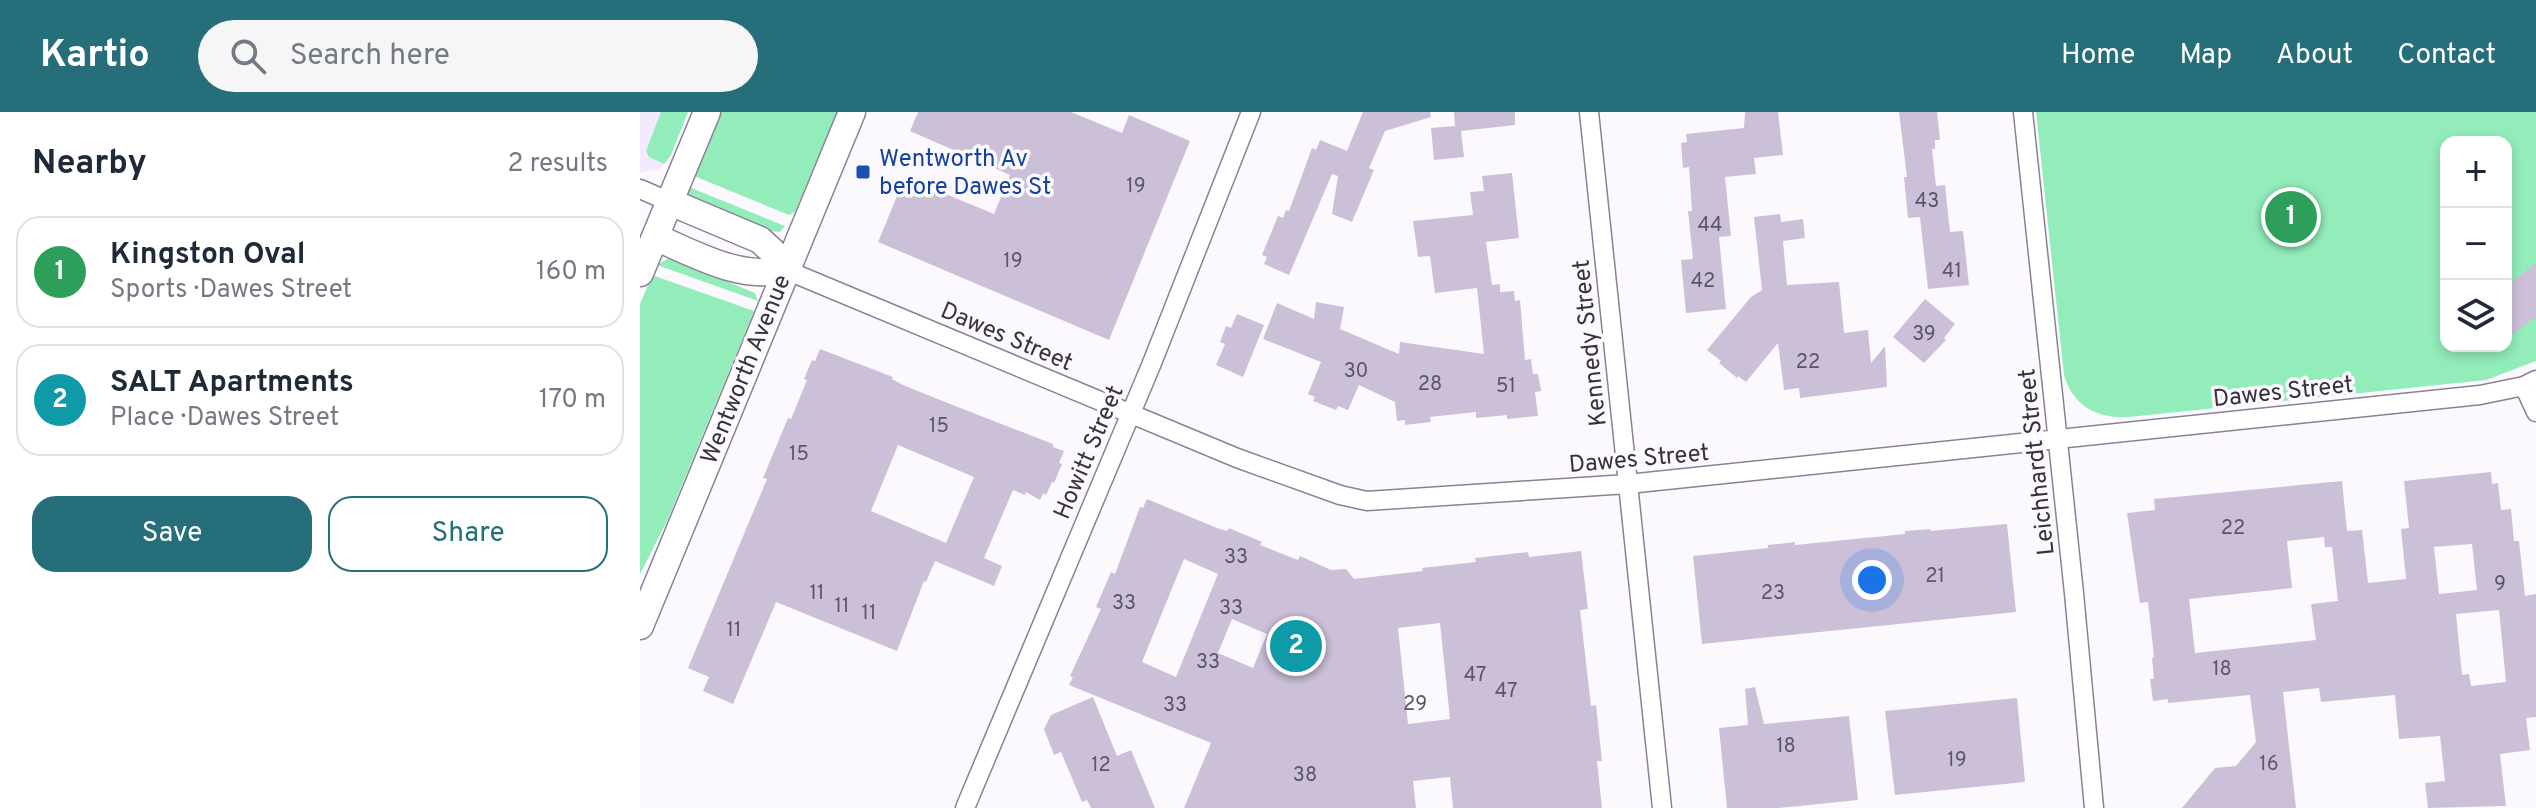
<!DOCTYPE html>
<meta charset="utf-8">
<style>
body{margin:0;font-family:Overpass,sans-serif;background:#f6f6f7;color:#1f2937}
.controls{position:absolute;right:24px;top:24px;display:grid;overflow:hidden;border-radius:16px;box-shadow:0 4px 12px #0003}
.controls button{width:72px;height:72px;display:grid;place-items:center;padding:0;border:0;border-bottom:2px solid #e0e1e3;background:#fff;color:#1f2937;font:40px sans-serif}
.you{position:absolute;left:1232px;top:468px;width:28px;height:28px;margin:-20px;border:6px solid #fff;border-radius:50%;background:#1a73e8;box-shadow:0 0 0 12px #1a73e833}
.badge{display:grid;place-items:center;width:52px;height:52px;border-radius:50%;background:#266f7a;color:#fff;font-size:26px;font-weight:700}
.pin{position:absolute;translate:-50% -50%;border:4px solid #fff;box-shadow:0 2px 8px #0006}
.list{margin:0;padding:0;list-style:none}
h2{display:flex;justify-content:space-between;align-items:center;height:104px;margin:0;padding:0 32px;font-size:34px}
h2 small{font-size:26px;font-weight:400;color:#747a83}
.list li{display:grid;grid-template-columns:52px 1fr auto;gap:24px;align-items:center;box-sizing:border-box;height:112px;margin:0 16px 16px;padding:0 16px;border:2px solid #e0e1e3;border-radius:24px}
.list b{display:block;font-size:30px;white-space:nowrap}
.list p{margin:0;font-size:26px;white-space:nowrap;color:#747a83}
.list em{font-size:26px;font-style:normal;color:#747a83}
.actions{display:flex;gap:16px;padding:24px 32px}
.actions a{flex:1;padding:18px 0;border:2px solid #266f7a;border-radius:24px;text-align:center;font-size:28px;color:#266f7a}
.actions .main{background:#266f7a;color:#fff}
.icon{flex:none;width:44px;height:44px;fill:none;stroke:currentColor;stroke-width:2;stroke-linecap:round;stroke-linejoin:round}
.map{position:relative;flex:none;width:1896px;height:696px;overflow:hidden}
header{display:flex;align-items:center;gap:48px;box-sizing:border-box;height:112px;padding:0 40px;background:#266f7a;color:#fff}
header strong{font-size:38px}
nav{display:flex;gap:44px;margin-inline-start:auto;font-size:28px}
.search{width:560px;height:72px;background:#f6f6f7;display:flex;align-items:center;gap:20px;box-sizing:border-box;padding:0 28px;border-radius:44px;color:#747a83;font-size:30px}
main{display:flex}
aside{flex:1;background:#fff}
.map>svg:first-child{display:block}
.built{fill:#f3eafd}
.green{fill:#93edbb;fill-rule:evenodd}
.building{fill:#cbc0d8;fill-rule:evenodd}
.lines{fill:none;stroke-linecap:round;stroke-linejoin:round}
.minor-casing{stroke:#8b8096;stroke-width:21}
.secondary-casing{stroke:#8b8096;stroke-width:29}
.minor{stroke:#fff;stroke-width:18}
.secondary{stroke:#fff;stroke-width:26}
.transit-dot{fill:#1a4fb4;stroke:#fbf9fe;stroke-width:3}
.labels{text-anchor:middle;stroke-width:7;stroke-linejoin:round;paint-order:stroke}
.number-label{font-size:20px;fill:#5c5663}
.transit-label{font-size:24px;fill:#164399;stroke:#fbf9fe;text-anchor:start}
.street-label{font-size:24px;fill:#37323c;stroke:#fbf9fe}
</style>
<header>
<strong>Kartio</strong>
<div class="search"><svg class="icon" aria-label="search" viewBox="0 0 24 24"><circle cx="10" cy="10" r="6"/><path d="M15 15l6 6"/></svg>Search here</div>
<nav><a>Home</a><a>Map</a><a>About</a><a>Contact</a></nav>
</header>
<main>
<aside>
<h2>Nearby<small>2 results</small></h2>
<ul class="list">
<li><span class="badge" style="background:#2e9e5b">1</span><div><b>Kingston Oval</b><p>Sports · Dawes Street</p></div><em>160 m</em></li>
<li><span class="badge" style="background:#0f9aa8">2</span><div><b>SALT Apartments</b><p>Place · Dawes Street</p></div><em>170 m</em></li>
</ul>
<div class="actions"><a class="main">Save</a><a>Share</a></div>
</aside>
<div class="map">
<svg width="1896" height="696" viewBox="0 0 1896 696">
<rect width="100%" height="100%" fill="#fbf9fe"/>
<!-- built -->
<path class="built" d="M 0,0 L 48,0 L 27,49 L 19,57 L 0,61 Z"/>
<!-- green -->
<path class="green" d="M 21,0 L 48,0 L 31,43 L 24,52 L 9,45 L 6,39 Z
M 81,0 L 197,0 L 155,100 L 149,103 L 54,64 Z
M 1396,0 L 1896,0 L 1896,249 L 1846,268 L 1489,305 C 1457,307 1433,294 1424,263 ZM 1806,30 L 1866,30 L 1866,234 L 1806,234 Z
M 49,75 L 145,114 L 140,120 L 130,119 L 49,85 L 47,82 Z
M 29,146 L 115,181 L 118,189 L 17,153 Z
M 12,163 L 114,199 L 27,409 L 0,462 L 0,192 Z"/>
<!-- building -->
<path class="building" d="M 278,0 L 431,0 L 482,21 L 489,3 L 550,29 L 469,228 L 238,130 L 265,65 L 354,102 L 370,63 L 270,19 Z
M 723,0 L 790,0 L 791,5 L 745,19 L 729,56 L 734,58 L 712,110 L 692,102 L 698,64 L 692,62 L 649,163 L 624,152 L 627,145 L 622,143 L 638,104 L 643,106 L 646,98 L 649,99 L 672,36 L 676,38 L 680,28 L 707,39 Z
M 814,0 L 875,0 L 875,13 L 821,19 L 824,45 L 794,48 L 791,16 L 815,14 Z
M 1105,0 L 1138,0 L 1143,43 L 1114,46 L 1116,62 L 1085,65 L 1091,124 L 1079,125 L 1086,197 L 1046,201 L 1041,148 L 1053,147 L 1048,99 L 1052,99 L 1049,55 L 1043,56 L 1041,31 L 1047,30 L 1046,22 L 1104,16 Z
M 1259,0 L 1297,0 L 1300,28 L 1295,28 L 1295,37 L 1292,37 L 1296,74 L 1305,73 L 1310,120 L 1323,119 L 1329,173 L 1288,177 L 1280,105 L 1268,106 L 1264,65 L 1267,65 Z
M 872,61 L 879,126 L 846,130 L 852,173 L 860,172 L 860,180 L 874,179 L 875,189 L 880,188 L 885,248 L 891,247 L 893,262 L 898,262 L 901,279 L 895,280 L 898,304 L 867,307 L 867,303 L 836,306 L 836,300 L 790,305 L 791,310 L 765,313 L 765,308 L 757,309 L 755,290 L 719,273 L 708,298 L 698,294 L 696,298 L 673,289 L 675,285 L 668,282 L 681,250 L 623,227 L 637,191 L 674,207 L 676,190 L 704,195 L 700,217 L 759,242 L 760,230 L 844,242 L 837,176 L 795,181 L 790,144 L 778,145 L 773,109 L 833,103 L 830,80 L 844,79 L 842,64 Z
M 1140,102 L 1141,110 L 1163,107 L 1165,126 L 1143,129 L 1147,173 L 1199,170 L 1204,221 L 1228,218 L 1231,251 L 1245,234 L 1247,275 L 1160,286 L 1159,276 L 1144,278 L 1138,231 L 1106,270 L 1098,264 L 1097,266 L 1079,251 L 1081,249 L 1067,238 L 1111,185 L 1122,178 L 1114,105 Z
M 1896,151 L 1896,205 L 1866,227 L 1866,174 Z
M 1285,187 L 1315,212 L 1304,226 L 1306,228 L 1284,251 L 1253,225 Z
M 597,202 L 624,213 L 603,265 L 576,253 L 585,232 L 580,230 L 586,214 L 591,216 Z
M 180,237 L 253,265 L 252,267 L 263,273 L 305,290 L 413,332 L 413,335 L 424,339 L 419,351 L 422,352 L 414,371 L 412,370 L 406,383 L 403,381 L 400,388 L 386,380 L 385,383 L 373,378 L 344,446 L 362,454 L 354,474 L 295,449 L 286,470 L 284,469 L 257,539 L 136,490 L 93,592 L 63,579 L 69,565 L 48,556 L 127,367 L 123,366 L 148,306 L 151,307 L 167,268 L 164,267 L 172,248 L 175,249 ZM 258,333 L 334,365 L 306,431 L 231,399 Z
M 1851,360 L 1852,372 L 1858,371 L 1861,398 L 1871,397 L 1874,429 L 1879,429 L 1885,484 L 1896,482 L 1896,605 L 1886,606 L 1890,638 L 1860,642 L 1866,694 L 1788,696 L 1785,671 L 1805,669 L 1800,624 L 1759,627 L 1755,583 L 1681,590 L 1679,576 L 1643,580 L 1656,696 L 1542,696 L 1575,656 L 1596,654 L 1616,630 L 1610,583 L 1528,591 L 1528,587 L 1513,589 L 1510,567 L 1514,567 L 1512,546 L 1514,545 L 1508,490 L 1500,491 L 1487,401 L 1515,398 L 1514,387 L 1702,369 L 1707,419 L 1722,418 L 1728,471 L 1766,467 L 1761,417 L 1769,416 L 1764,369 ZM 1684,425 L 1685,435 L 1692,435 L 1698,489 L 1671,492 L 1676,528 L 1555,541 L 1549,487 L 1652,476 L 1647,429 ZM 1832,432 L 1837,478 L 1799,482 L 1794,435 ZM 1859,498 L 1866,570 L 1831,574 L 1829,562 L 1822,563 L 1816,502 Z
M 507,387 L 577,416 L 587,419 L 589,416 L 622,430 L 620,433 L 658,448 L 660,444 L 691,458 L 706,457 L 714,467 L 783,459 L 782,456 L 836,450 L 835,446 L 888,440 L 889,445 L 941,439 L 948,497 L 940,498 L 951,594 L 956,593 L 962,649 L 957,649 L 962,696 L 813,696 L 810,665 L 773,669 L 776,696 L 544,696 L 571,631 L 429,573 L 433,565 L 430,564 L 461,497 L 456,495 L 471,460 L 475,462 L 500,395 L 503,396 ZM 544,447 L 578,462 L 536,565 L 502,550 ZM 592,507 L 627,522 L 613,556 L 578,541 ZM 800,511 L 810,607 L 768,612 L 758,516 Z
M 1367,412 L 1376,500 L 1062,532 L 1053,444 L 1128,436 L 1128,433 L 1155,430 L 1155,433 L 1265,422 L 1265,419 L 1291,417 L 1290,419 Z
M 1115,575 L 1124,612 L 1209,604 L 1218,688 L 1139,696 L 1087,696 L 1079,616 L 1108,613 L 1105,577 Z
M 453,585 L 477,644 L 491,638 L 515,696 L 451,696 L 447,688 L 442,690 L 421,640 L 414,643 L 404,617 L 411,603 Z
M 1377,586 L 1385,670 L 1255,683 L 1245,599 Z"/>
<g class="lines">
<!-- minor casing -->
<g class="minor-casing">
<path id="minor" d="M 949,0 L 1022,696
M 1383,0 L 1434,481 L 1454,696
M 0,77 L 30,90
M 146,158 L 597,346 L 700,383 L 727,389 L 988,372 L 1840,283 L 1884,274 L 1896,268
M 1884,274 L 1896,300
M 325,696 L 512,251 L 611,0"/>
</g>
<!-- secondary casing -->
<g class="secondary-casing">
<path id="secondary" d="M 15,125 C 57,143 99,168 146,158 L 132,139 L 120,128 L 30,90
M 0,161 L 67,0
M 0,514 L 212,0"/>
</g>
<!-- minor -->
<use href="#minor" class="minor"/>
<!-- secondary -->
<use href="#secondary" class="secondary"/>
</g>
<!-- markers -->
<rect class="transit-dot" x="215" y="52" width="16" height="16" rx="4"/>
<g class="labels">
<!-- number labels -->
<g class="number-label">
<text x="496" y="80">19</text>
<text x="1287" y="95">43</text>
<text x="1070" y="119">44</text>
<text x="373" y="155">19</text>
<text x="1312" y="165">41</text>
<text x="1063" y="175">42</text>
<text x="1284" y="228">39</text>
<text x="1168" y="256">22</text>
<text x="716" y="265">30</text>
<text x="790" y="278">28</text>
<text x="866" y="280">51</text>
<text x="299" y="320">15</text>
<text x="159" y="348">15</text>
<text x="1593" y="422">22</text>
<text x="596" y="451">33</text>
<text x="1295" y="470">21</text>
<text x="1860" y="478">9</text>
<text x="177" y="487">11</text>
<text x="1133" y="487">23</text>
<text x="484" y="497">33</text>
<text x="202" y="500">11</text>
<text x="591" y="502">33</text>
<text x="229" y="507">11</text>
<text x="94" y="524">11</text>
<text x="568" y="556">33</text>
<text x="1582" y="563">18</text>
<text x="835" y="569">47</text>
<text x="866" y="585">47</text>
<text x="775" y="598">29</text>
<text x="535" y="599">33</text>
<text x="1146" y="640">18</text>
<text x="1317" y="654">19</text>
<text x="1629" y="658">16</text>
<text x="461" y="659">12</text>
<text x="665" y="669">38</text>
</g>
<!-- transit labels -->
<g class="transit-label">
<text x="239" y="54">Wentworth Av<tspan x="239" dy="28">before Dawes St</tspan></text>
</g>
<!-- street labels -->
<g class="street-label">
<text transform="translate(367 224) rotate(23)" y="8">Dawes Street</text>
<text transform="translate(949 231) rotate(-96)" y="8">Kennedy Street</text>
<text transform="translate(105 257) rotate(-68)" y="8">Wentworth Avenue</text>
<text transform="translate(1643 279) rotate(-6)" y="8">Dawes Street</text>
<text transform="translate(448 340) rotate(-67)" y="8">Howitt Street</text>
<text transform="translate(999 346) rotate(-5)" y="8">Dawes Street</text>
<text transform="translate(1396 350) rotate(-96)" y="8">Leichhardt Street</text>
</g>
</g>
</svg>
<div class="controls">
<button>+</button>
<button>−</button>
<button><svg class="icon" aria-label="layers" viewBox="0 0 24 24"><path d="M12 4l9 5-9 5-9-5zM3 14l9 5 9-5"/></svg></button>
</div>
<div class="you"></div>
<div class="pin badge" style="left:1651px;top:105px;background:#2e9e5b">1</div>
<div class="pin badge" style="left:656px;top:534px;background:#0f9aa8">2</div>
</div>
</main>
